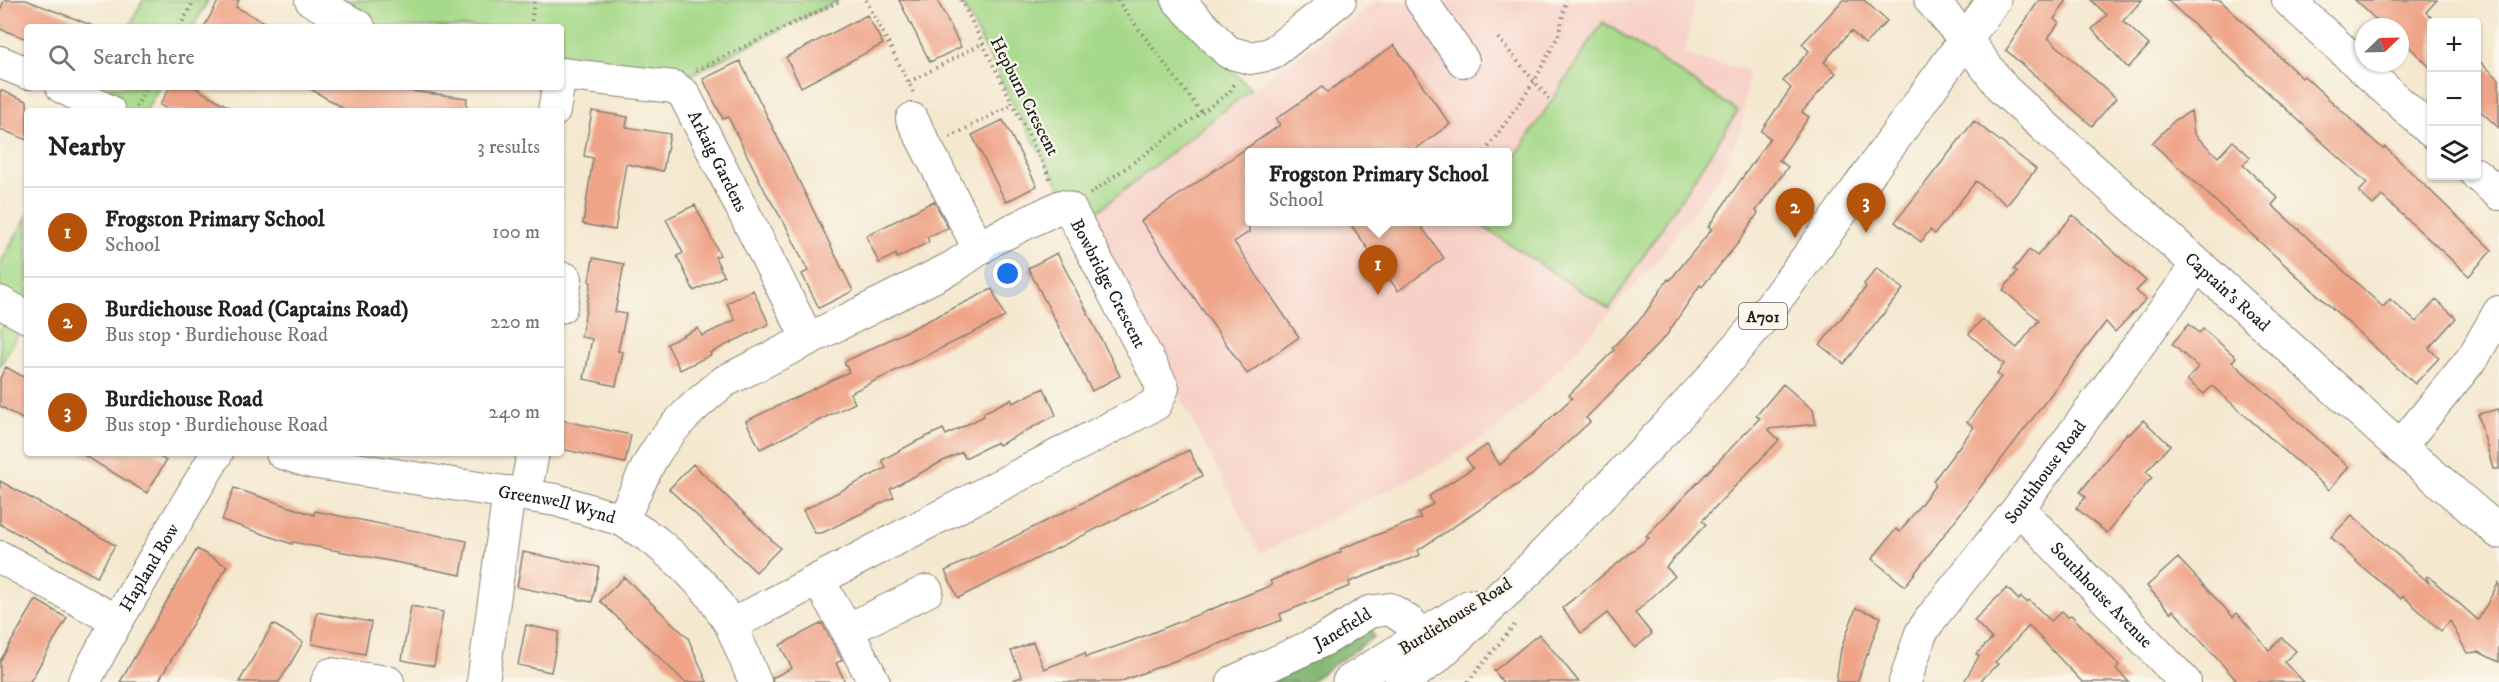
<!DOCTYPE html>
<meta charset="utf-8">
<style>
body{margin:0;font-family:"IM FELL DW Pica",serif;background:#f6f6f6;color:#222}
.controls{position:absolute;right:18px;top:18px;display:grid;overflow:hidden;border-radius:6px;box-shadow:0 2px 4px #0004}
.controls button{width:54px;height:54px;display:grid;place-items:center;padding:0;border:0;border-bottom:2px solid #e0e0e0;background:#fff;color:#222;font:30px sans-serif}
.compass{position:absolute;left:2355px;top:18px;width:54px;height:54px;border-radius:50%;background:#fff;box-shadow:0 2px 4px #0004;rotate:67deg}
.you{position:absolute;left:1008px;top:274px;width:21px;height:21px;margin:-15px;border:4px solid #fff;border-radius:50%;background:#1a73e8;box-shadow:0 0 0 9px #1a73e833}
.badge{display:grid;place-items:center;width:39px;height:39px;border-radius:50%;background:#b45309;color:#fff;font-size:20px;font-weight:700}
.pin{position:absolute;translate:-50% -50px;filter:drop-shadow(0 2px 3px #0008)}
.pin::after{content:'';position:absolute;top:32px;width:21px;height:18px;background:inherit;clip-path:polygon(0 0,100% 0,50% 100%)}
.popup{position:absolute;left:1245px;top:148px;width:267px;height:78px;box-sizing:border-box;display:grid;place-content:center;border-radius:6px;background:#fff;filter:drop-shadow(0 2px 4px #0005);font-size:20px;white-space:nowrap;color:#767676}
.popup b{font-size:22px;color:#222}
.popup::after{content:'';position:absolute;left:50%;top:100%;margin-left:-12px;border:12px solid transparent;border-top-color:#fff}
.list{margin:0;padding:0;list-style:none}
h2{display:flex;justify-content:space-between;align-items:center;height:78px;margin:0;padding:0 24px;font-size:26px}
h2 small{font-size:20px;font-weight:400;color:#767676}
.list li{display:grid;grid-template-columns:39px 1fr auto;gap:18px;align-items:center;box-sizing:border-box;height:90px;padding:0 24px;border-top:2px solid #e0e0e0}
.list b{display:block;font-size:22px;white-space:nowrap}
.list p{margin:0;font-size:20px;white-space:nowrap;color:#767676}
.list em{font-size:20px;font-style:normal;color:#767676}
.icon{flex:none;width:33px;height:33px;fill:none;stroke:currentColor;stroke-width:2;stroke-linecap:round;stroke-linejoin:round}
.map{position:relative;flex:none;width:2499px;height:682px;overflow:hidden}
.search{position:absolute;background:#fff;box-shadow:0 2px 4px #0004;left:24px;top:24px;width:540px;height:66px;display:flex;align-items:center;gap:15px;box-sizing:border-box;padding:0 21px;border-radius:6px;color:#767676;font-size:22px}
.panel{position:absolute;background:#fff;box-shadow:0 2px 4px #0004;left:24px;top:108px;width:540px;height:348px;border-radius:6px}
.map>svg:first-child{display:block}
.built{fill:#f7d1c8;fill-rule:evenodd}
.green{fill:#a6d989;stroke:#617a52;stroke-width:1.5}
.forest{fill:#84b975;stroke:#506a48;stroke-width:1.5}
.building{fill:#efa488}
.lines{fill:none;stroke-linecap:round;stroke-linejoin:round}
.minor-casing{stroke:#888276;stroke-width:34}
.major-casing{stroke:#888276;stroke-width:35}
.path{stroke:#888276;stroke-width:4;stroke-dasharray:1.5 4.5;stroke-linecap:butt}
.minor{stroke:#fff;stroke-width:32}
.major{stroke:#fff;stroke-width:33}
.labels{text-anchor:middle;stroke-width:4.5;stroke-linejoin:round;paint-order:stroke}
.shield{fill:#fbf7ec;stroke:#5f5e5a;stroke-width:1.5}
.shield-label{font-size:16px;font-weight:bold;fill:#1c1c1c}
.street-label{font-size:18px;fill:#1c1c1c;stroke:#fbf7ec}
</style>
<div class="map">
<svg width="2499" height="682" viewBox="0 0 2499 682">
<rect width="100%" height="100%" fill="#fbf7ec"/>
<filter id="ink" filterUnits="userSpaceOnUse"><feTurbulence type="fractalNoise" baseFrequency=".0167" numOctaves="2"/><feDisplacementMap in="SourceGraphic" scale="12" xChannelSelector="R" yChannelSelector="G"/><feConvolveMatrix kernelMatrix="1 2 1 2 8 2 1 2 1" color-interpolation-filters="sRGB"/></filter>
<filter id="wash" filterUnits="userSpaceOnUse"><feTurbulence type="fractalNoise" baseFrequency=".008" numOctaves="4" result="noise"/><feDisplacementMap in="SourceGraphic" scale="24" xChannelSelector="R" yChannelSelector="G"/><feGaussianBlur stdDeviation="1.35" result="paint"/><feColorMatrix in="noise" values="0 0 0 0 0 0 0 0 0 0 0 0 0 0 0 0 0 1.4 0 .05"/><feComposite in="paint" operator="in"/></filter>
<g filter="url(#wash)">
<rect width="100%" height="100%" fill="#f4e8cf"/>
<!-- built -->
<path class="built" d="M 1378,0 L 1695,0 L 1684,55 L 1748,71 L 1741,130 L 1719,177 L 1654,264 L 1548,381 L 1493,432 L 1442,463 L 1260,553 L 1089,218 L 1251,89 ZM 1249,152 L 1507,152 L 1507,222 L 1249,222 Z"/>
<!-- green -->
<path class="green" d="M 143,0 L 208,0 L 193,27 L 129,27 Z
M 334,0 L 839,0 L 688,76 L 561,58 L 561,27 L 380,27 Z
M 961,0 L 1160,0 L 1251,89 L 1089,218 L 1059,186 L 1013,104 Z
M 1603,22 L 1738,111 L 1609,309 L 1476,222 L 1507,222 L 1507,169 Z
M 97,87 L 159,87 L 146,111 L 85,111 Z
M 27,216 L 27,319 L 0,366 L 0,264 Z"/>
<!-- forest -->
<path class="forest" d="M 1370,629 L 1374,637 L 1309,682 L 1273,682 Z"/>
<g id="blocks">
<!-- building -->
<path class="building" d="M 4,0 L 26,0 L 91,25 L 91,27 L 27,27 L 27,39 L 0,29 L 0,11 Z
M 219,0 L 239,0 L 236,7 L 273,27 L 204,27 Z
M 899,0 L 937,0 L 961,47 L 930,62 Z
M 1843,0 L 1864,0 L 1887,21 L 1865,44 L 1851,31 L 1824,62 L 1836,73 L 1802,112 L 1809,117 L 1779,160 L 1788,167 L 1756,211 L 1758,213 L 1738,243 L 1702,287 L 1700,285 L 1666,336 L 1586,418 L 1590,422 L 1532,475 L 1418,550 L 1420,555 L 1349,582 L 1350,586 L 1280,614 L 1282,620 L 1119,682 L 1014,682 L 1013,680 L 1022,677 L 1011,651 L 1033,642 L 1044,669 L 1085,653 L 1086,657 L 1129,642 L 1272,585 L 1270,581 L 1341,552 L 1340,549 L 1421,518 L 1418,513 L 1433,504 L 1429,496 L 1473,468 L 1466,459 L 1487,445 L 1500,465 L 1572,398 L 1569,395 L 1614,350 L 1612,348 L 1644,315 L 1668,279 L 1670,280 L 1712,229 L 1708,227 L 1770,138 L 1761,131 L 1791,88 L 1783,81 L 1809,51 L 1802,44 Z
M 2039,0 L 2067,0 L 2054,19 L 2059,23 L 2048,38 L 2116,98 L 2092,126 L 2006,50 Z
M 2091,0 L 2142,0 L 2123,21 L 2149,45 L 2128,68 L 2092,29 L 2107,15 Z
M 2167,0 L 2220,0 L 2302,78 L 2304,76 L 2383,149 L 2385,147 L 2492,250 L 2469,276 L 2382,196 L 2373,205 L 2359,192 L 2367,183 Z
M 2355,0 L 2437,0 L 2426,12 L 2432,18 L 2432,69 L 2400,38 L 2400,27 L 2384,27 Z
M 867,15 L 883,44 L 801,87 L 786,57 Z
M 1394,45 L 1450,124 L 1410,153 L 1249,153 L 1249,232 L 1234,242 L 1299,337 L 1247,374 L 1141,221 L 1280,125 L 1276,119 L 1322,87 L 1327,92 Z
M 2476,58 L 2499,79 L 2499,128 L 2476,107 Z
M 740,61 L 853,291 L 819,308 L 802,274 L 808,271 L 786,226 L 766,193 L 728,117 L 723,119 L 703,79 Z
M 170,87 L 194,87 L 236,111 L 171,111 L 160,105 Z
M 307,87 L 378,87 L 467,98 L 466,111 L 348,111 Z
M 0,90 L 27,101 L 27,140 L 0,129 Z
M 592,111 L 628,117 L 626,127 L 670,134 L 663,171 L 626,164 L 615,230 L 583,224 L 593,158 L 584,156 Z
M 2191,111 L 2194,134 L 2218,157 L 2233,141 L 2250,157 L 2243,165 L 2278,198 L 2272,205 L 2383,307 L 2390,299 L 2416,322 L 2436,300 L 2456,318 L 2429,348 L 2439,358 L 2415,384 L 2152,143 L 2175,120 Z
M 1003,120 L 1037,186 L 1006,202 L 972,135 Z
M 1974,121 L 2036,169 L 2007,205 L 1976,181 L 1935,234 L 1930,230 L 1921,242 L 1895,222 Z
M 934,201 L 948,228 L 927,237 L 929,242 L 897,258 L 896,254 L 879,263 L 866,236 Z
M 695,205 L 720,255 L 715,257 L 724,276 L 694,291 L 677,256 L 683,253 L 666,219 Z
M 2073,215 L 2146,281 L 2136,291 L 2146,299 L 2115,332 L 2106,322 L 1905,586 L 1872,559 L 1896,529 L 1900,532 L 1936,484 L 1933,481 L 1974,427 L 1967,422 L 2001,377 L 1997,374 L 2004,364 L 1969,334 L 1982,319 L 2017,348 L 2039,320 L 2003,290 L 2017,272 L 2014,269 L 2029,250 L 2037,256 Z
M 1349,222 L 1418,222 L 1444,258 L 1398,291 Z
M 1057,253 L 1120,376 L 1092,391 L 1028,268 Z
M 593,258 L 624,264 L 615,312 L 626,314 L 618,351 L 623,352 L 616,386 L 584,379 L 592,339 L 581,337 L 591,282 L 589,281 Z
M 1877,268 L 1903,289 L 1844,364 L 1820,345 L 1866,287 L 1864,284 Z
M 992,289 L 1005,317 L 850,393 L 855,403 L 760,449 L 746,421 L 849,372 L 844,362 Z
M 753,290 L 769,324 L 710,353 L 711,355 L 680,370 L 667,344 L 698,328 L 702,336 L 735,320 L 727,303 Z
M 2189,324 L 2199,333 L 2203,329 L 2236,357 L 2232,362 L 2349,467 L 2329,490 L 2212,386 L 2204,394 L 2187,380 L 2198,367 L 2172,344 Z
M 6,367 L 27,379 L 27,422 L 0,406 L 0,378 Z
M 1783,384 L 1813,410 L 1816,424 L 1768,429 L 1779,440 L 1702,521 L 1706,524 L 1666,567 L 1675,576 L 1635,613 L 1652,634 L 1635,648 L 1607,613 L 1581,633 L 1562,608 L 1649,538 L 1646,536 L 1760,418 L 1756,416 Z
M 1044,388 L 1056,415 L 999,445 L 997,442 L 965,458 L 962,452 L 943,461 L 890,489 L 894,497 L 822,533 L 815,533 L 803,510 L 886,468 L 882,460 L 917,441 L 943,429 L 946,435 L 984,416 L 983,413 L 1011,399 L 1013,403 Z
M 2499,409 L 2499,469 L 2493,469 L 2478,414 Z
M 561,420 L 631,435 L 625,463 L 561,449 Z
M 2143,420 L 2170,445 L 2146,472 L 2152,477 L 2107,533 L 2076,508 L 2086,497 L 2080,492 L 2127,433 L 2129,435 Z
M 1189,450 L 1202,476 L 958,598 L 945,571 Z
M 80,453 L 154,453 L 166,461 L 147,493 Z
M 693,464 L 780,548 L 756,572 L 669,489 Z
M 0,481 L 115,545 L 97,577 L 0,524 Z
M 234,488 L 314,515 L 315,511 L 467,541 L 461,575 L 293,542 L 292,544 L 222,520 Z
M 2352,515 L 2429,583 L 2426,577 L 2428,576 L 2478,620 L 2499,582 L 2499,662 L 2479,652 L 2467,653 L 2450,621 L 2441,631 L 2403,596 L 2401,599 L 2361,566 L 2331,537 Z
M 197,549 L 227,566 L 158,682 L 120,682 Z
M 523,552 L 599,567 L 592,602 L 517,587 Z
M 2178,558 L 2233,617 L 2237,613 L 2269,650 L 2282,638 L 2296,651 L 2284,662 L 2304,682 L 2238,682 L 2173,610 L 2171,613 L 2147,586 Z
M 624,577 L 688,638 L 707,682 L 685,682 L 600,601 Z
M 2007,588 L 2019,600 L 2021,597 L 2027,602 L 2029,600 L 2051,621 L 2062,611 L 2068,617 L 2071,615 L 2119,665 L 2116,669 L 2129,682 L 2082,682 L 2029,626 L 1995,662 L 1998,664 L 1979,682 L 1964,682 L 1979,656 L 1976,654 L 1992,639 L 1974,620 Z
M 36,600 L 67,618 L 30,682 L 0,682 L 0,661 Z
M 411,606 L 443,612 L 434,666 L 402,660 Z
M 1856,608 L 1881,617 L 1857,682 L 1836,682 L 1841,649 Z
M 317,612 L 371,622 L 365,654 L 312,644 Z
M 822,623 L 842,660 L 836,663 L 845,682 L 773,682 L 772,678 L 792,668 L 780,645 Z
M 273,624 L 303,642 L 288,668 L 279,682 L 239,682 Z
M 526,625 L 559,632 L 551,672 L 518,665 Z
M 1539,634 L 1561,660 L 1579,682 L 1503,682 L 1494,671 Z"/>
</g>
</g>
<g filter="url(#ink)">
<use href="#blocks" fill-opacity="0" stroke="#888276" stroke-width="1.5"/>
<g class="lines">
<!-- minor casing -->
<g class="minor-casing">
<g id="minor">
<path d="M 311,0 L 359,27"/>
<path d="M 1178,0 L 1228,52 L 1250,58 L 1271,54 L 1340,0"/>
<path d="M 1421,0 L 1463,61"/>
<path d="M 2288,0 L 2432,132"/>
<path d="M 0,62 L 27,73"/>
<path id="s1" d="M 561,74 L 674,87 L 684,94 L 808,339"/>
<path d="M 62,87 L 109,111"/>
<path d="M 554,111 L 558,87"/>
<path d="M 912,119 L 979,249"/>
<path d="M 2476,174 L 2499,194"/>
<path d="M 561,278 L 566,279 L 561,307"/>
<path d="M 0,302 L 27,317"/>
<path d="M 2400,447 L 2474,356 L 2499,312"/>
<path id="s2" d="M 282,453 L 311,462 L 556,500 L 622,520 L 654,540 L 682,564 L 709,592 L 731,625 L 755,682"/>
<path d="M 525,495 L 533,453"/>
<path id="s3" d="M 2017,510 L 2030,520 L 2185,682"/>
<path id="s4" d="M 622,520 C 632,500 641,478 652,458 C 670,427 697,403 725,381 L 953,267 L 994,239 L 1061,206 L 1070,209 L 1163,388 L 1156,404 L 731,625"/>
<path d="M 0,557 L 117,621"/>
<path d="M 818,580 L 847,630 L 874,682"/>
<path d="M 847,630 L 927,591"/>
<path id="s5" d="M 84,682 L 117,621 L 217,453"/>
<path d="M 327,682 L 331,674 L 388,682"/>
<path d="M 483,682 L 509,492"/>
<path id="s6" d="M 1233,682 L 1326,639 L 1369,612 L 1390,609 L 1411,623 L 1434,658"/>
<path id="s7" d="M 1905,682 L 1921,633 L 1932,617 L 2017,510 L 2197,266"/>
</g>
</g>
<!-- major casing -->
<g class="major-casing">
<g id="major">
<path id="s8" d="M 1931,0 L 1966,40 L 2004,90 L 2400,447 L 2499,532"/>
<path d="M 1349,682 L 1470,606"/>
<path d="M 1401,682 L 1434,659 L 1530,569 L 1666,428 L 1710,380 L 1759,322 L 1823,237 L 1994,0"/>
</g>
</g>
<!-- path -->
<path class="path" d="M 866,0 L 914,93
M 961,0 L 1052,182
M 1117,0 L 1201,112
M 180,27 L 194,0
M 531,27 L 534,0
M 1498,38 L 1551,101
M 696,70 L 842,0
M 909,82 L 983,43
M 136,107 L 147,87
M 950,137 L 1013,104
M 1485,152 L 1534,82 L 1559,34 L 1566,0
M 1090,194 L 1230,92 L 1235,83
M 1468,682 L 1515,624"/>
<!-- minor -->
<use href="#minor" class="minor"/>
<!-- major -->
<use href="#major" class="major"/>
</g>
</g>
<g class="labels">
<!-- shield labels -->
<rect class="shield" x="1739" y="303" width="48" height="26" rx="4.5"/>
<g class="shield-label">
<text x="1763" y="322">A701</text>
</g>
<!-- street labels -->
<g class="street-label">
<text transform="translate(1025 96) rotate(63)" y="6">Hepburn Crescent</text>
<text dy="6" stroke="none"><textPath href="#s1" startOffset="201">Arkaig Gardens</textPath></text>
<text dy="6" stroke="none"><textPath href="#s4" startOffset="648">Bowbridge Crescent</textPath></text>
<text dy="6" stroke="none"><textPath href="#s8" startOffset="417">Captain's Road</textPath></text>
<text dy="6" stroke="none"><textPath href="#s7" startOffset="255">Southhouse Road</textPath></text>
<text dy="6" stroke="none"><textPath href="#s2" startOffset="280">Greenwell Wynd</textPath></text>
<text dy="6" stroke="none"><textPath href="#s5" startOffset="132">Hapland Bow</textPath></text>
<text dy="6" stroke="none"><textPath href="#s3" startOffset="120">Southhouse Avenue</textPath></text>
<text transform="translate(1455 616) rotate(-32)" y="6">Burdiehouse Road</text>
<text dy="6" stroke="none"><textPath href="#s6" startOffset="122">Janefield</textPath></text>
</g>
</g>
</svg>
<div class="controls">
<button>+</button>
<button>−</button>
<button><svg class="icon" aria-label="layers" viewBox="0 0 24 24"><path d="M12 4l9 5-9 5-9-5zM3 14l9 5 9-5"/></svg></button>
</div>
<svg class="compass" viewBox="-18 -18 36 36"><path d="M0-13l5 13h-10z" fill="#e53935"/><path d="M0 13l5-13h-10z" fill="#767676"/></svg>
<div class="you"></div>
<div class="pin badge" style="left:1378px;top:295px">1</div>
<div class="popup"><b>Frogston Primary School</b>School</div>
<div class="pin badge" style="left:1795px;top:238px">2</div>
<div class="pin badge" style="left:1866px;top:233px">3</div>
<div class="search"><svg class="icon" aria-label="search" viewBox="0 0 24 24"><circle cx="10" cy="10" r="6"/><path d="M15 15l6 6"/></svg>Search here</div>
<section class="panel">
<h2>Nearby<small>3 results</small></h2>
<ul class="list">
<li><span class="badge">1</span><div><b>Frogston Primary School</b><p>School</p></div><em>100 m</em></li>
<li><span class="badge">2</span><div><b>Burdiehouse Road (Captains Road)</b><p>Bus stop · Burdiehouse Road</p></div><em>220 m</em></li>
<li><span class="badge">3</span><div><b>Burdiehouse Road</b><p>Bus stop · Burdiehouse Road</p></div><em>240 m</em></li>
</ul>
</section>
</div>
